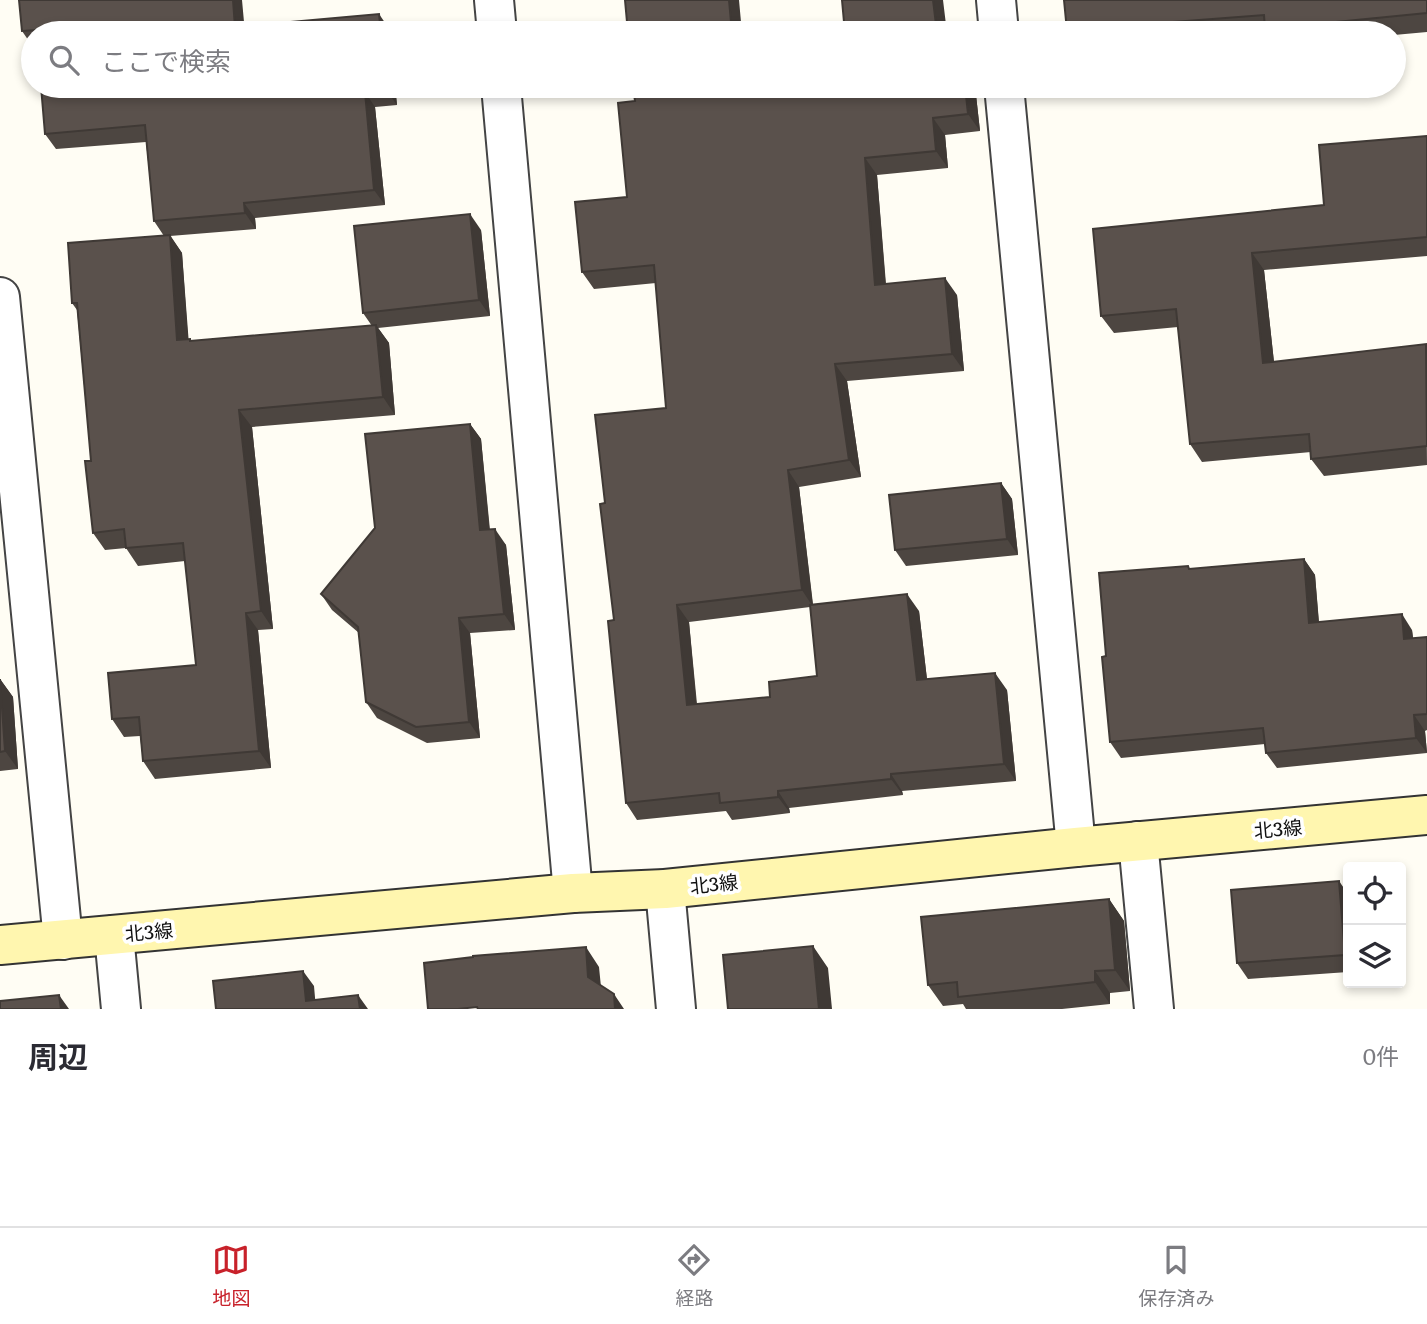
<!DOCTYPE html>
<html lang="ja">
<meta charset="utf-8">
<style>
body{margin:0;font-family:Literata,"Noto Sans JP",serif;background:#f7f7f7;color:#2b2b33}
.controls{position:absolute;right:21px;bottom:21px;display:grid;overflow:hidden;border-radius:7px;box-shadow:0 4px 10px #0003}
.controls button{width:63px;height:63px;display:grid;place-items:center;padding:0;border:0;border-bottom:2px solid #e1e1e2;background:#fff;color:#2b2b33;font:35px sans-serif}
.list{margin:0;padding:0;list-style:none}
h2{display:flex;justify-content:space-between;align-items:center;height:91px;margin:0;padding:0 28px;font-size:30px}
h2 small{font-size:23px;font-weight:400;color:#7c7c81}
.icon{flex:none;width:38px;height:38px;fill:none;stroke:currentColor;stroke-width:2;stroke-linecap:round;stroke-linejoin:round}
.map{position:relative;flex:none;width:1427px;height:1009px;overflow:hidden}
.search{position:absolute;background:#fff;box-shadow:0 4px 10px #0003;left:21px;right:21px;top:21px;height:77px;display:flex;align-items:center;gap:18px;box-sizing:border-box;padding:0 24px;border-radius:38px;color:#7c7c81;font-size:26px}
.sheet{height:217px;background:#fff}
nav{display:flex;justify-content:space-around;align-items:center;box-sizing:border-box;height:98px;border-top:2px solid #e1e1e2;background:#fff;font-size:19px;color:#7c7c81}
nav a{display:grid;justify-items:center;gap:4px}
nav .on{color:#c8212a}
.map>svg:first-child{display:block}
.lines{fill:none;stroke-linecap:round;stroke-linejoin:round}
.street-casing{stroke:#444;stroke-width:42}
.secondary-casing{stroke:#333;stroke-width:42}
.street{stroke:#fff;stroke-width:38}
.secondary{stroke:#fff6af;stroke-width:38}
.wall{fill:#4d4641;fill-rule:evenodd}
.shaded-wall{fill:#3f3935}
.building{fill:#5a514c;stroke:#3f3935;stroke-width:2}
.labels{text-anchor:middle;stroke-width:7;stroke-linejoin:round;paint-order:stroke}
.street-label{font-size:19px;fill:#111;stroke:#fff}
</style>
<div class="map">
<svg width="1427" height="1009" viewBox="0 0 1427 1009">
<rect width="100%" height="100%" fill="#fffdf4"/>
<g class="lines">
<!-- street casing -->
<g class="street-casing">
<path id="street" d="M 494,0 L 497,33
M 996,0 L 999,33
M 501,86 L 573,893
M 1004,86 L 1076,847
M 0,297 L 63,940
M 1138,841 L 1154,1009
M 665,889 L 676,1009
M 114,935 L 121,1009"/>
</g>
<!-- secondary casing -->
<g class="secondary-casing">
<path id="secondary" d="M 0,945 L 573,893 L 665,889 L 1076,847 L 1427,815"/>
</g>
<!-- street -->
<use href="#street" class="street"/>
<!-- secondary -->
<use href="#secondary" class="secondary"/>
</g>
<!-- wall -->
<path class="wall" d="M 19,0 L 245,27 L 390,30 L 390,33 L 33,33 L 33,47 L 22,31 Z
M 1427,0 L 1427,32 L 1394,35 L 1394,33 L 1068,33 L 1067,31 Z
M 41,86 L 395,86 L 397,105 L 375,107 L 385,205 L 255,218 L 256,229 L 170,236 L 182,253 L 188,339 L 191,341 L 372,326 L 363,313 L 481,230 L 490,316 L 378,328 L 389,343 L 395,415 L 252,427 L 273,629 L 258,630 L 271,768 L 155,779 L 143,761 L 140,736 L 124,737 L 112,719 L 196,665 L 185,561 L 138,566 L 126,548 L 105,550 L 93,533 L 91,461 L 77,310 L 72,303 L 164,236 L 154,221 L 146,142 L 56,149 L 45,134 Z
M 633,86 L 975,86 L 980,131 L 945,135 L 948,168 L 877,175 L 886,284 L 957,295 L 964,371 L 847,381 L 861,477 L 799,487 L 813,604 L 919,611 L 927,679 L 1007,690 L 1016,781 L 902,791 L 903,795 L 789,808 L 790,813 L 732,820 L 726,811 L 637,820 L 626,803 L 614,620 L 605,503 L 666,408 L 656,283 L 594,289 L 582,272 L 627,197 L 635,101 ZM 810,607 L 817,676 L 770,697 L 697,704 L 689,622 Z
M 1427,136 L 1427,256 L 1264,270 L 1274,362 L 1426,344 L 1427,465 L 1324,476 L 1311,459 L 1311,452 L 1202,462 L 1190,444 L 1178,327 L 1114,333 L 1101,316 L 1324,205 Z
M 470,424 L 481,439 L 490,530 L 506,545 L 515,630 L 470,633 L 480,738 L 427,743 L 377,718 L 366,702 L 359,633 L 332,610 L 321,594 L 375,528 Z
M 1001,483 L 1012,499 L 1018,555 L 906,566 L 895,550 Z
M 1304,559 L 1315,575 L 1319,622 L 1412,630 L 1413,638 L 1427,637 L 1427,730 L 1425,731 L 1427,753 L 1277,768 L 1266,753 L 1265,744 L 1121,758 L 1110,742 L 1106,656 L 1191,569 Z
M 0,679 L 13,697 L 18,769 L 0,771 Z
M 1348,894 L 1348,972 L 1248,979 L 1237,963 Z
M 1109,899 L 1124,921 L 1130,991 L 1110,993 L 1110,1004 L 1062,1009 L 966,1009 L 963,1004 L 943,1006 L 928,985 Z"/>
<!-- shaded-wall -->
<path class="shaded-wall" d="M 233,0 L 242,0 L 245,33 L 235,27 Z
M 729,0 L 739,0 L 742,33 L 732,33 Z
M 933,0 L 943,0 L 947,33 L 937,33 Z
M 379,14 L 390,30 L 390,33 L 381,33 Z
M 1174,22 L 1182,33 L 1175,33 Z
M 386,86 L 395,86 L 397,105 L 386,90 Z
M 965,86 L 975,86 L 980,131 L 968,114 Z
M 365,92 L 375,107 L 385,205 L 374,190 Z
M 933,118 L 945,135 L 948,168 L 936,151 Z
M 865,158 L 877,175 L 887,302 L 875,285 Z
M 244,203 L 255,218 L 256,229 L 245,213 Z
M 470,214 L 481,230 L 490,316 L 479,300 Z
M 170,235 L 182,253 L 190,358 L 177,340 Z
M 1252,253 L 1264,270 L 1276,381 L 1263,363 Z
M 945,278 L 957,295 L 964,371 L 952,354 Z
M 376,325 L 389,343 L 395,415 L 383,397 Z
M 835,364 L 847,381 L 861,477 L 849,460 Z
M 239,410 L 252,427 L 273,629 L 261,611 Z
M 470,424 L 481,439 L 491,546 L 480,530 Z
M 788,470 L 799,487 L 813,607 L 802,590 Z
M 1001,483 L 1012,499 L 1018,555 L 1007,539 Z
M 495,529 L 506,545 L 515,630 L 504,614 Z
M 1304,559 L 1315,575 L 1320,638 L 1309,623 Z
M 907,594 L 919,611 L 929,697 L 917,680 Z
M 677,605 L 689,622 L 698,722 L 687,705 Z
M 246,613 L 258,630 L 271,768 L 259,751 Z
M 1402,614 L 1412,630 L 1415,654 L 1404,639 Z
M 459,618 L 470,633 L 480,738 L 469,722 Z
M 995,673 L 1007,690 L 1016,781 L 1004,764 Z
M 0,679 L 13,697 L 18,769 L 5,751 Z
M 1414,715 L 1425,731 L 1427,753 L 1416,738 Z
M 891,774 L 902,791 L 903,795 L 891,779 Z
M 778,791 L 789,808 L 790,813 L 778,797 Z
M 1339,881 L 1348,894 L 1348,960 L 1345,955 Z
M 1109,899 L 1124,921 L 1130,991 L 1115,970 Z
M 813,946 L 828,968 L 832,1009 L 819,1009 Z
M 586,947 L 599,967 L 602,997 L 588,977 Z
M 303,971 L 314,986 L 316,1009 L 306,1001 Z
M 1095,971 L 1110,993 L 1110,1004 L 1095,982 Z
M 614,994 L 624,1009 L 615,1009 Z
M 59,995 L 69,1009 L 61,1009 Z
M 358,995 L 368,1009 L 360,1009 Z"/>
<!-- building -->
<path class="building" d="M 19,0 L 233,0 L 235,27 L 379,14 L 381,33 L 37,33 L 36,30 L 22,31 Z
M 625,0 L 729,0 L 732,33 L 628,33 Z
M 842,0 L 933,0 L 937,33 L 845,33 Z
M 1064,0 L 1427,0 L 1427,13 L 1265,29 L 1264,15 L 1174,22 L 1175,33 L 1097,33 L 1096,28 L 1067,31 Z
M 41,86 L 386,86 L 386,90 L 365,92 L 374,190 L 244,203 L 245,213 L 154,221 L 145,125 L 45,134 Z
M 633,86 L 965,86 L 968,114 L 933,118 L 936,151 L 865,158 L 875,285 L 945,278 L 952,354 L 835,364 L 849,460 L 788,470 L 802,590 L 677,605 L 687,705 L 770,697 L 769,682 L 817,676 L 810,605 L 907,594 L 917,680 L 995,673 L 1004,764 L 891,774 L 891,779 L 778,791 L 778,797 L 720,803 L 719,793 L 626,803 L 608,621 L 614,620 L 600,504 L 605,503 L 595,415 L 666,408 L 654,265 L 582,272 L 575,202 L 627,197 L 618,103 L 635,101 Z
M 1427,136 L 1427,237 L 1252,253 L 1263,363 L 1426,344 L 1427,446 L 1311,459 L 1309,434 L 1190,444 L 1176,309 L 1101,316 L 1093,229 L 1324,205 L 1319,145 Z
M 470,214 L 479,300 L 363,313 L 354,226 Z
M 170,235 L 177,340 L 190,339 L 190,341 L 376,325 L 383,397 L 239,410 L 261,611 L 246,613 L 259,751 L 143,761 L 139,717 L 112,719 L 108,673 L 196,665 L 183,543 L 126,548 L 124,529 L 93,533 L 85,461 L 91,461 L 77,303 L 72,303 L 68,243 Z
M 470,424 L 480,530 L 495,529 L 504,614 L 459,618 L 469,722 L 416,727 L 366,702 L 358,627 L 321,594 L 375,528 L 365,434 Z
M 1001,483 L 1007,539 L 895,550 L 889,495 Z
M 1304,559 L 1309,623 L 1402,614 L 1404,639 L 1427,637 L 1427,714 L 1414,715 L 1416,738 L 1266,753 L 1263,728 L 1110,742 L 1102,657 L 1106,656 L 1099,573 L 1188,566 L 1189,569 Z
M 0,679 L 5,751 L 0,752 Z
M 1339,881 L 1345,955 L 1237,963 L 1231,890 Z
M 1109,899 L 1115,970 L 1095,971 L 1095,982 L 958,997 L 957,982 L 928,985 L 921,917 Z
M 813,946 L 819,1009 L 728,1009 L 723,955 Z
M 586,947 L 588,977 L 614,994 L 615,1009 L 478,1009 L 477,1007 L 458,1009 L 428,1009 L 424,963 L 473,957 L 473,956 Z
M 303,971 L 306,1001 L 358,995 L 360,1009 L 216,1009 L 213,981 Z
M 59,995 L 61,1009 L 0,1009 L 0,1001 Z"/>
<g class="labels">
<!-- street labels -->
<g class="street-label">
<text transform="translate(1278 829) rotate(-5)" y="7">北3線</text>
<text transform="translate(714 884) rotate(-6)" y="7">北3線</text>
<text transform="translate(149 932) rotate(-5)" y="7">北3線</text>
</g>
</g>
</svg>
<div class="controls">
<button><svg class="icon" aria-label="locate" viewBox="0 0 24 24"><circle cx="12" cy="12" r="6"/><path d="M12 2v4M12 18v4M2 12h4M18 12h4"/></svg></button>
<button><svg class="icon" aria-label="layers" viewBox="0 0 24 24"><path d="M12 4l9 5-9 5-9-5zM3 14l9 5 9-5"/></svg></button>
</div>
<div class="search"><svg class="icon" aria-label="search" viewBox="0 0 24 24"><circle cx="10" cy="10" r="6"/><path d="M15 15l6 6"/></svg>ここで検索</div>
</div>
<section class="sheet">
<h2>周辺<small>0件</small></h2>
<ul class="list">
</ul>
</section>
<nav>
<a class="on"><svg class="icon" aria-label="map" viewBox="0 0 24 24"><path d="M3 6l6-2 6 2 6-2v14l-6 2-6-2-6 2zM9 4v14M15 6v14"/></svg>地図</a>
<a><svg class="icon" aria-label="directions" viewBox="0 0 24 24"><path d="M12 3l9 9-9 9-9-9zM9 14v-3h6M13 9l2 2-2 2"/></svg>経路</a>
<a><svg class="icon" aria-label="saved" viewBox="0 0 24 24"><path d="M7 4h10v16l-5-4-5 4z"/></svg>保存済み</a>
</nav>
